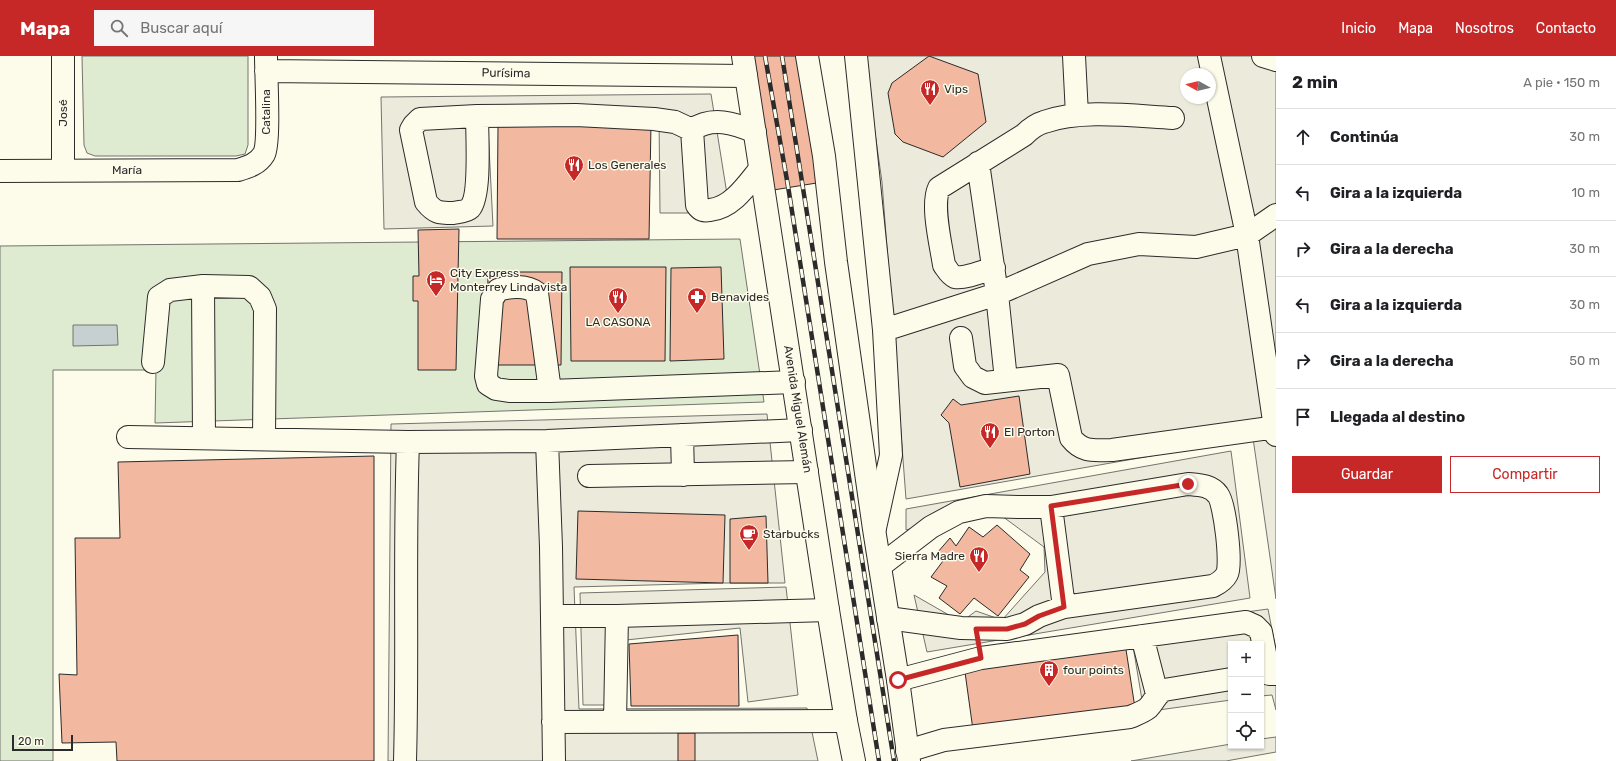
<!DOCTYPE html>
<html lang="es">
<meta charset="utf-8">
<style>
body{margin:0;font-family:Rubik,sans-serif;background:#f6f6f6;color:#202124}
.controls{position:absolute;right:12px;bottom:12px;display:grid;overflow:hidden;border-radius:0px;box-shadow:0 1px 3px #0004}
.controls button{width:36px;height:36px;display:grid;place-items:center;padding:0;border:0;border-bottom:1px solid #e0e0e0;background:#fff;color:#202124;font:20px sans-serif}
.compass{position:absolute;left:1180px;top:12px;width:36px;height:36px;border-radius:50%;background:#fff;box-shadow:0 1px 3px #0004;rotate:278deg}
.scale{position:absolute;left:12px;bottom:10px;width:61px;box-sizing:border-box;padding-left:4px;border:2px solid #2b2b2b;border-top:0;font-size:11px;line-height:14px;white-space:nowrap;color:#2b2b2b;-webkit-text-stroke:3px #fdfbea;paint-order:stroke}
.stop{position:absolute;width:12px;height:12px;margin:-9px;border:3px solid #c62828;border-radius:50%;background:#fff}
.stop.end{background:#c62828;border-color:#fff;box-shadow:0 1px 4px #0008}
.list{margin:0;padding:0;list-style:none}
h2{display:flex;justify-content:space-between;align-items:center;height:52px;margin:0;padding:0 16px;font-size:17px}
h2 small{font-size:13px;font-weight:400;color:#757577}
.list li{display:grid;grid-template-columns:26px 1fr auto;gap:12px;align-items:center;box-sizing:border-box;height:56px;padding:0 16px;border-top:1px solid #e0e0e0}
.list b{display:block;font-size:15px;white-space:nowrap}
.list em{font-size:13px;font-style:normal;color:#757577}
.actions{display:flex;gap:8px;padding:12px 16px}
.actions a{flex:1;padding:9px 0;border:1px solid #c62828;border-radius:0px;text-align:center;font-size:14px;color:#c62828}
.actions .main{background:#c62828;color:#fff}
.icon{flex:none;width:22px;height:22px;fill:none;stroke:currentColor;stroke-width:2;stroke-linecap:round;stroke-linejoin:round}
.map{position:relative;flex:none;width:1276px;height:705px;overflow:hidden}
header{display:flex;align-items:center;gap:24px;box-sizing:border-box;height:56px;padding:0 20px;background:#c62828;color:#fff}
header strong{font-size:19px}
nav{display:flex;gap:22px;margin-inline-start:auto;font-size:14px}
.search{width:280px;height:36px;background:#f6f6f6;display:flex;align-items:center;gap:10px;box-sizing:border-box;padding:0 14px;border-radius:0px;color:#757577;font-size:15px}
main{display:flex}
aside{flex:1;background:#fff}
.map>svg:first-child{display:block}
.green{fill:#deebd1;stroke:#74746e}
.parking{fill:#eceadb;stroke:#74746e;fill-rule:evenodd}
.water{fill:#c7d0d0;stroke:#74746e}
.building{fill:#f2b8a0;stroke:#2b2b2b}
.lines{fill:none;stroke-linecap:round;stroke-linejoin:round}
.minor-casing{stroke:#2b2b2b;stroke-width:24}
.highway-casing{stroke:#2b2b2b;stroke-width:24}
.minor{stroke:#fdfbea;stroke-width:22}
.highway{stroke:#fdfbea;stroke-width:22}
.rail-casing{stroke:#2b2b2b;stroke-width:4.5}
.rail{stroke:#fdfbea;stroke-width:3;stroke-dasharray:9;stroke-linecap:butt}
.route{stroke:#c62828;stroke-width:5}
.labels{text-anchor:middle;stroke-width:3;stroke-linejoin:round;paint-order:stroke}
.street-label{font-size:12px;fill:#2b2b2b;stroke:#fdfbea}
.poi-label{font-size:12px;fill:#2b2b2b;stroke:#fdfbea;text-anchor:start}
</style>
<header>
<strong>Mapa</strong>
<div class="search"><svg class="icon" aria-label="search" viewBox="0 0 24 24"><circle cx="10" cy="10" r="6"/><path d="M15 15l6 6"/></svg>Buscar aquí</div>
<nav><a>Inicio</a><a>Mapa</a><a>Nosotros</a><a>Contacto</a></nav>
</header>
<main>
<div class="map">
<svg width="1276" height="705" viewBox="0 0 1276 705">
<rect width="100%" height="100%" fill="#fdfbea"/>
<!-- green -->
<path class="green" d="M 82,0 L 248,0 L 248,89 L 245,98 L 236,100 L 95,100 L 87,97 L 84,89 Z
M 740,183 L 764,346 L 155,367 L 156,314 L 53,314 L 53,705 L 0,705 L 0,190 Z"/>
<!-- parking -->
<path class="parking" d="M 864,0 L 1276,0 L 1276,543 L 1253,382 L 906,443 L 882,126 ZM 1186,18 L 1210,18 L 1210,42 L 1186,42 Z
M 711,38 L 730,157 L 660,157 L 659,61 L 488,71 L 493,170 L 384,173 L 381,41 Z
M 767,358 L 785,527 L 723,527 L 574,531 L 579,653 L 807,652 L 818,705 L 388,705 L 391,368 Z
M 1231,395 L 1250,542 L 927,596 L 914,539 L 961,566 L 976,555 L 1002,564 L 1045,516 L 1044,491 L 991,452 L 906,474 L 906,453 Z
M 786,531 L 798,639 L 748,646 L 740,572 L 626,584 L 625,649 L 583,649 L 580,537 Z
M 1268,553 L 1276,595 L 1276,654 L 1272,639 L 1261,640 L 1261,588 L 1231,588 L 1231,644 L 1144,656 L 1130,572 Z
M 1276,681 L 1276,696 L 1226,705 L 1131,705 L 1231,688 L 1231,690 L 1261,690 L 1261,683 Z"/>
<!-- water -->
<path class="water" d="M 73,269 L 117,269 L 118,289 L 73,290 Z"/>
<!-- building -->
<path class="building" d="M 739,0 L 808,0 L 829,125 L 761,136 Z
M 929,0 L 978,18 L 986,66 L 943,101 L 903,86 L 895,78 L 888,37 L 892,27 Z
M 651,67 L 649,183 L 497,183 L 498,70 Z
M 459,173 L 456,314 L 418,314 L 418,245 L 413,245 L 413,220 L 419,220 L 418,174 Z
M 570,211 L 666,211 L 665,305 L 571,305 Z
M 721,211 L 724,303 L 670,305 L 671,212 Z
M 488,216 L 562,216 L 561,309 L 487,309 Z
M 1019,340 L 1030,418 L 960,431 L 949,367 L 941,359 L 953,343 L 961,349 Z
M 374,400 L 374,705 L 117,705 L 116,686 L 62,687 L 59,618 L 77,619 L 75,482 L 120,482 L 118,406 Z
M 578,455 L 725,459 L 723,527 L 576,523 Z
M 766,460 L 768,527 L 730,527 L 730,463 Z
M 997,469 L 1030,498 L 1020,514 L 1029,521 L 998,560 L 974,542 L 960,558 L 939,542 L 947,530 L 931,521 L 946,501 L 937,497 L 950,482 L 956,490 L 969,471 L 983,481 Z
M 738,579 L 739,650 L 631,650 L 629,588 Z
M 1125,587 L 1135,652 L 973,674 L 964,609 Z
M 678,677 L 695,677 L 695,705 L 678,705 Z"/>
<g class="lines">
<!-- minor casing -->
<g class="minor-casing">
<path id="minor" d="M 856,0 L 884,274 L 891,399 L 875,472
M 1074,0 L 1077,59
M 1209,0 L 1247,179 L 1276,379
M 1263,0 L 1276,4
M 266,15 L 746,20
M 477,60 C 477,78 481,140 470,152 C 466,156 458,156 453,157 C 439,157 435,157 426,146 L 411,74 L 414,69 L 420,63 L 477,60 L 576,59 L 654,63 L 675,66 L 692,74
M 692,74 L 697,149 C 701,155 704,155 710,154 C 732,152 747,129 760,113
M 692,74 C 712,60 734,67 755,76
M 978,107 L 997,238 L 1006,324
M 63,114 L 63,0
M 0,115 L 238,114 C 248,111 258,108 264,98 C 270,86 266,19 266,1
M 994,212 C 984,215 964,223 955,221 C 950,219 947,213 944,209 C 941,189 931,149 939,132 L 1024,79 C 1030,73 1037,68 1044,66 C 1081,53 1134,60 1173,62
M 203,230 L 204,382
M 884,274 L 997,238 L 1088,198 L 1139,188 L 1196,191 L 1247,179 L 1276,159
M 961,282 L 965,310 L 973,321 L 985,327 L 1058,319 L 1071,382 C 1083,397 1094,394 1112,394 L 1276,371
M 153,306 L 159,241 L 170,234 L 203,230 L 249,231 L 260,241 L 265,253 L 264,383
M 550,335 L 537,237 C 527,229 510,230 498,234 L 492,243 L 486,320 L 488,328 L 496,333 L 509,335 L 550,335 L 794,326
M 682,379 L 683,419
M 128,381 L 408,386 L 547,385 L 801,374
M 547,385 L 551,491 L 554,705
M 589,420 L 807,416
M 1051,451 L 1064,551
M 880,510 L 931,471 L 959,456 L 986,450 L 1019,451 L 1051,451 L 1188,428 C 1199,429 1211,429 1218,439 C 1225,448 1232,509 1227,518 C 1224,524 1219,527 1213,530 L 1064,551 L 1039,560 L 1025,568 L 1007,573 L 961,572 L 888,562
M 552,560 L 617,560 L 828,554
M 1142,580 L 1157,638
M 898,624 L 981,602 L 1246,566 L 1255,570 L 1261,576 L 1269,618 L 1276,618
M 553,666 L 846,665
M 615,666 L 617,560
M 907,695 L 944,684 L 1130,661 C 1137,658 1143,656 1148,652 C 1155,645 1155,639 1164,634 L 1231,623
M 405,705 C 408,599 404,492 408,386"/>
</g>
<!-- highway casing -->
<g class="highway-casing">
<path id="highway" d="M 743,0 L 828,554 L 846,665 L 854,705
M 807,0 L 824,100 L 836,206 L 874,473 L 898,624 L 909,705"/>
</g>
<!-- minor -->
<use href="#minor" class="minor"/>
<!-- highway -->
<use href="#highway" class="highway"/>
<!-- rail casing -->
<g class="rail-casing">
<path id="rail" d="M 765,0 L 788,130 L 879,705
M 782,0 L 894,705"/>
</g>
<!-- rail -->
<use href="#rail" class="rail"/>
</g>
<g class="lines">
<!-- route -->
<path class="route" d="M 898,624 L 981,602 L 976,573 L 1007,573 L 1025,568 L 1039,560 L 1064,551 L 1051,450 L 1188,428"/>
</g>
<!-- icons -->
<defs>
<g id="restaurant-pin" transform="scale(1)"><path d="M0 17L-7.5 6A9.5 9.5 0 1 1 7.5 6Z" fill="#c62828" stroke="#fdfbea"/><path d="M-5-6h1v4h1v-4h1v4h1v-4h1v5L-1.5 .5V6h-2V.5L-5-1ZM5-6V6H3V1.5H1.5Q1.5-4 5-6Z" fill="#fff"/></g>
<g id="hotel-pin" transform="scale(1)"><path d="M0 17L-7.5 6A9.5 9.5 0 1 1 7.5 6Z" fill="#c62828" stroke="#fdfbea"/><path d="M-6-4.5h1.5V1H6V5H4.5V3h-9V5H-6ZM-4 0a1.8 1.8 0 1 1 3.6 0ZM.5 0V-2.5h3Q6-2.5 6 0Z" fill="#fff"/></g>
<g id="pharmacy-pin" transform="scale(1)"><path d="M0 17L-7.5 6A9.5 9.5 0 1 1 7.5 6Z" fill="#c62828" stroke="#fdfbea"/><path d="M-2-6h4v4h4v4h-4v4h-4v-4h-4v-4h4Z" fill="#fff"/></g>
<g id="cafe-pin" transform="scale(1)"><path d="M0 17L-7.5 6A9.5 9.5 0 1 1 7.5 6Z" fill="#c62828" stroke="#fdfbea"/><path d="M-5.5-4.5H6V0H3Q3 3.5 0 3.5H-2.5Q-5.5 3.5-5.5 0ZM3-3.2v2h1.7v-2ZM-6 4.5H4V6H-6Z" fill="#fff"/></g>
<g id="building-pin" transform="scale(1)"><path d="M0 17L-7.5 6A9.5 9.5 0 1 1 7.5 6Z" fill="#c62828" stroke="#fdfbea"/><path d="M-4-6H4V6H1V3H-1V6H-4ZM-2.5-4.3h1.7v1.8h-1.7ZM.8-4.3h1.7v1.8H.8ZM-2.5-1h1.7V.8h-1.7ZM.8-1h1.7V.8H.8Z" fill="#fff"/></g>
</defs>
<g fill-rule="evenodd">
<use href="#restaurant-pin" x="930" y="33"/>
<use href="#restaurant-pin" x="574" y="109"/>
<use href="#hotel-pin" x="436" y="224"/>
<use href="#restaurant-pin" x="618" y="241"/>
<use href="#pharmacy-pin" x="697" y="241"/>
<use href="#restaurant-pin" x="990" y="376"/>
<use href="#cafe-pin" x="749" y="478"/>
<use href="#restaurant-pin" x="979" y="500"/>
<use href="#building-pin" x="1049" y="614"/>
</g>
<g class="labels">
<!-- street labels -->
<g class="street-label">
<text transform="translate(506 17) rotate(1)" y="4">Purísima</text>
<text transform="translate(266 56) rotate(-90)" y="4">Catalina</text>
<text transform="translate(63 57) rotate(-90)" y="4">José</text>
<text x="127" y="118">María</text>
<text transform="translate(798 353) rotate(81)" y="4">Avenida Miguel Alemán</text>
</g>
<!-- poi labels -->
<g class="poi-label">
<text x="944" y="37">Vips</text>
<text x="588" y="113">Los Generales</text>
<text x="450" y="221">City Express<tspan x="450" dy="14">Monterrey Lindavista</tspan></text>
<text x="711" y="245">Benavides</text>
<text x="618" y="270" text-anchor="middle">LA CASONA</text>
<text x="1004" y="380">El Porton</text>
<text x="763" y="482">Starbucks</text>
<text x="965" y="504" text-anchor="end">Sierra Madre</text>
<text x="1063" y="618">four points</text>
</g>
</g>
</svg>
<div class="controls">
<button>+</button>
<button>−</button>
<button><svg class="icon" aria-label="locate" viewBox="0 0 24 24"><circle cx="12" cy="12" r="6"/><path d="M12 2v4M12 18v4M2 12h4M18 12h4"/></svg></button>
</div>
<svg class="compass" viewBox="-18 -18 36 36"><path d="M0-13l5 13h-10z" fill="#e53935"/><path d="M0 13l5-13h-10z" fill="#757577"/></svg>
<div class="scale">20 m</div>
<div class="stop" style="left:898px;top:624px"></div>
<div class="stop end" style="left:1188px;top:428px"></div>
</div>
<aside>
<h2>2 min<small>A pie · 150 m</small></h2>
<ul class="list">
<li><svg class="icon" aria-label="ahead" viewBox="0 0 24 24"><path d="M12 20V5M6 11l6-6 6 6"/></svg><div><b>Continúa</b></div><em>30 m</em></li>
<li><svg class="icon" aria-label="left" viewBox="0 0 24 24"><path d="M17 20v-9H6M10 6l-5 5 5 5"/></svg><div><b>Gira a la izquierda</b></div><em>10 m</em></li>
<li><svg class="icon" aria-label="right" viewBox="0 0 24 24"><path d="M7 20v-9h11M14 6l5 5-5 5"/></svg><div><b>Gira a la derecha</b></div><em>30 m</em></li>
<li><svg class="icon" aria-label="left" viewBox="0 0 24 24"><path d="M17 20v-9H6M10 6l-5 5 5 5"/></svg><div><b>Gira a la izquierda</b></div><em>30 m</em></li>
<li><svg class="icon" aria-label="right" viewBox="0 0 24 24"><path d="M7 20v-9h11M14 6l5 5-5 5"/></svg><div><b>Gira a la derecha</b></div><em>50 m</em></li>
<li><svg class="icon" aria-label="arrive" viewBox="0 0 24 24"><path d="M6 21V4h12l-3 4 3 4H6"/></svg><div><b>Llegada al destino</b></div></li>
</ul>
<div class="actions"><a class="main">Guardar</a><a>Compartir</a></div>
</aside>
</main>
